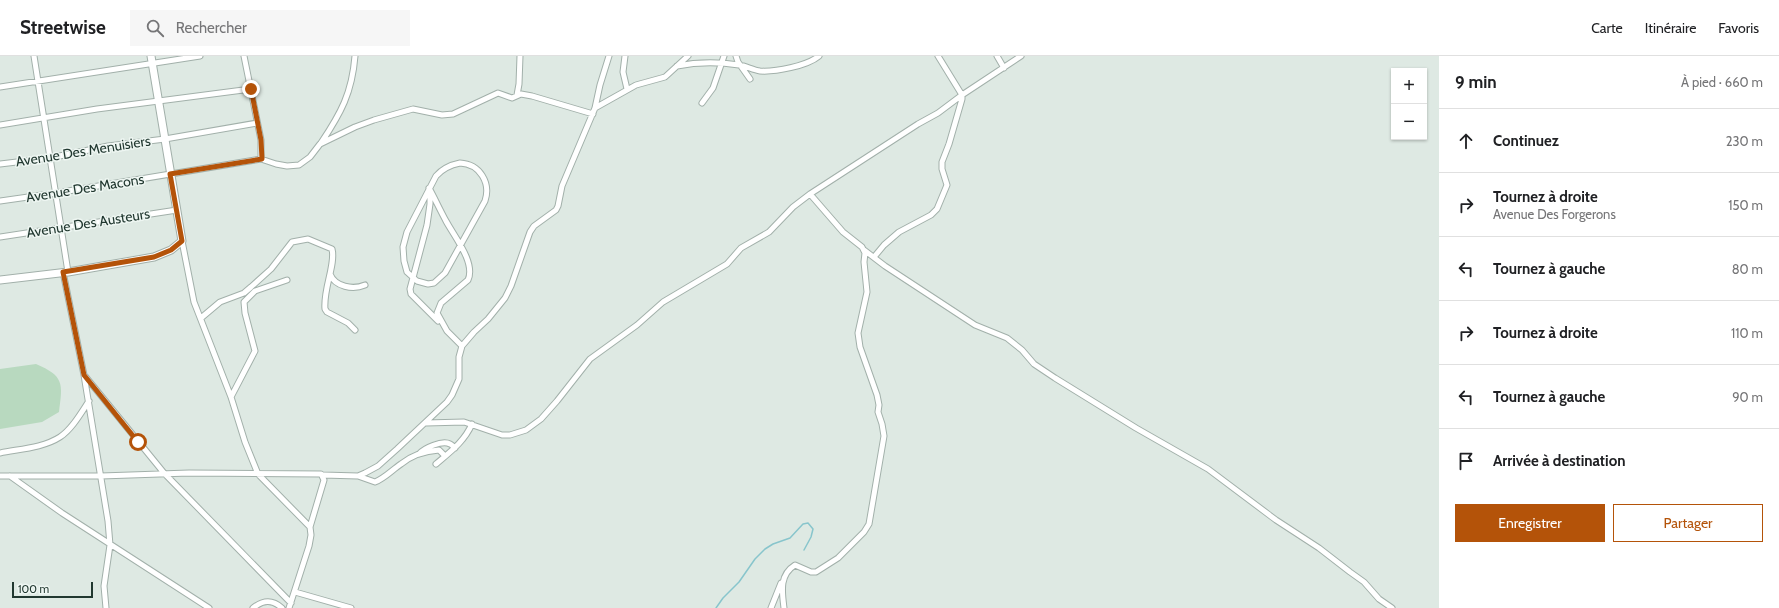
<!DOCTYPE html>
<html lang="fr">
<meta charset="utf-8">
<style>
body{margin:0;font-family:Cabin,sans-serif;background:#f6f6f6;color:#202124}
.controls{position:absolute;right:12px;top:12px;display:grid;overflow:hidden;border-radius:0px;box-shadow:0 1px 3px #0004}
.controls button{width:36px;height:36px;display:grid;place-items:center;padding:0;border:0;border-bottom:1px solid #e0e0e0;background:#fff;color:#202124;font:20px sans-serif}
.scale{position:absolute;left:12px;bottom:10px;width:81px;box-sizing:border-box;padding-left:4px;border:2px solid #213830;border-top:0;font-size:11px;line-height:14px;white-space:nowrap;color:#213830;-webkit-text-stroke:3px #eef6f2;paint-order:stroke}
.stop{position:absolute;width:12px;height:12px;margin:-9px;border:3px solid #b45309;border-radius:50%;background:#fff}
.stop.end{background:#b45309;border-color:#fff;box-shadow:0 1px 4px #0008}
.list{margin:0;padding:0;list-style:none}
h2{display:flex;justify-content:space-between;align-items:center;height:52px;margin:0;padding:0 16px;font-size:17px}
h2 small{font-size:13px;font-weight:400;color:#757577}
.list li{display:grid;grid-template-columns:26px 1fr auto;gap:12px;align-items:center;box-sizing:border-box;height:64px;padding:0 16px;border-top:1px solid #e0e0e0}
.list b{display:block;font-size:15px;white-space:nowrap}
.list p{margin:0;font-size:13px;white-space:nowrap;color:#757577}
.list em{font-size:13px;font-style:normal;color:#757577}
.actions{display:flex;gap:8px;padding:12px 16px}
.actions a{flex:1;padding:9px 0;border:1px solid #b45309;border-radius:0px;text-align:center;font-size:14px;color:#b45309}
.actions .main{background:#b45309;color:#fff}
.icon{flex:none;width:22px;height:22px;fill:none;stroke:currentColor;stroke-width:2;stroke-linecap:round;stroke-linejoin:round}
.map{position:relative;flex:none;width:1439px;height:552px;overflow:hidden}
header{display:flex;align-items:center;gap:24px;box-sizing:border-box;height:56px;padding:0 20px;background:#fff;border-bottom:1px solid #e0e0e0}
header strong{font-size:19px}
nav{display:flex;gap:22px;margin-inline-start:auto;font-size:14px}
.search{width:280px;height:36px;background:#f6f6f6;display:flex;align-items:center;gap:10px;box-sizing:border-box;padding:0 14px;border-radius:0px;color:#757577;font-size:15px}
main{display:flex}
aside{flex:1;background:#fff}
.map>svg:first-child{display:block}
.green{fill:#b8d9bf}
.lines{fill:none;stroke-linecap:round;stroke-linejoin:round}
.stream{stroke:#88c5cc;stroke-width:1.5}
.minor-casing{stroke:#a2b0aa;stroke-width:7}
.tertiary-casing{stroke:#a2b0aa;stroke-width:9}
.minor{stroke:#fff;stroke-width:5}
.tertiary{stroke:#fff;stroke-width:7}
.route{stroke:#b45309;stroke-width:5}
.labels{text-anchor:middle;stroke-width:3;stroke-linejoin:round;paint-order:stroke}
.street-label{font-size:14px;fill:#213830;stroke:#eef6f2}
</style>
<header>
<strong>Streetwise</strong>
<div class="search"><svg class="icon" aria-label="search" viewBox="0 0 24 24"><circle cx="10" cy="10" r="6"/><path d="M15 15l6 6"/></svg>Rechercher</div>
<nav><a>Carte</a><a>Itinéraire</a><a>Favoris</a></nav>
</header>
<main>
<div class="map">
<svg width="1439" height="552" viewBox="0 0 1439 552">
<rect width="100%" height="100%" fill="#dee9e3"/>
<!-- green -->
<path class="green" d="M 36,308 C 64,320 63,327 59,356 L 42,366 L 0,373 L 0,313 Z"/>
<g class="lines">
<!-- stream -->
<path class="stream" d="M 716,552 L 723,542 L 739,526 L 755,503 L 765,493 L 773,488 L 790,482 L 803,468 L 808,467 L 813,473 L 811,481 L 804,494"/>
<!-- minor casing -->
<g class="minor-casing">
<path id="minor" d="M 34,0 L 68,216
M 244,0 L 261,84 L 261,103
M 625,0 L 623,16 L 627,33
M 736,0 L 738,6 L 750,23
M 997,0 L 1004,12
M 677,10 C 697,6 719,6 739,9 C 746,10 753,14 760,15 C 775,16 807,10 819,0
M 0,31 L 200,0
M 517,39 L 519,28 L 520,0
M 702,47 L 713,32 L 724,0
M 595,52 L 636,29 L 665,21 L 688,0
M 0,69 L 97,53 L 251,33
M 321,87 C 341,57 352,37 355,0
M 460,107 C 480,108 491,127 485,145 L 445,217 L 434,227 L 428,228 L 417,225 L 407,216 L 404,205 L 403,191 L 407,176 L 436,120 C 443,112 450,109 460,107 Z
M 0,108 L 50,102 L 108,90 L 165,83 L 257,67
M 429,132 C 435,143 440,154 446,165 C 454,180 476,207 468,224 L 441,247 L 437,257 L 447,275 L 462,290
M 430,135 L 430,148 L 427,169 L 410,233 L 411,238 L 438,265
M 0,145 L 56,137 L 261,103 L 276,108 L 287,110 L 299,109 L 310,101 L 320,88 L 355,71 L 374,64 L 413,53 L 442,59 L 453,58 L 498,37 L 512,42 L 521,38 L 532,40 L 593,58
M 0,181 L 177,154
M 182,185 L 194,246 L 231,341 L 245,386 L 258,418 L 310,471
M 864,194 L 885,210 L 975,269 L 1007,282 L 1022,294 L 1034,308 L 1055,322 L 1136,372 L 1208,413 L 1276,464 L 1319,492 L 1350,516 L 1364,526 L 1379,543 L 1392,552
M 874,201 L 884,189 L 899,176 L 931,159 L 937,153 L 947,129 L 942,113 L 942,106 L 949,88 L 962,43 L 962,39 L 938,0
M 63,216 L 84,319 L 108,465 L 110,489 L 104,530 L 106,552
M 330,218 C 335,231 353,234 365,229
M 201,262 L 220,246 L 244,237 L 251,231 L 271,213 L 292,186 L 308,183 L 332,193 C 336,208 323,233 325,253 L 327,256 L 348,267 L 355,274
M 85,320 L 164,417 L 291,547
M 231,341 L 255,295 L 245,257 L 244,246 L 255,235 L 287,224
M 426,367 L 464,366 L 502,379 L 510,379 L 526,374 L 541,363 L 557,345 L 590,303 L 637,269 L 663,246 L 727,208 L 741,192 L 769,176 L 793,151 L 810,138 L 918,68 L 938,57 L 962,39 L 1021,0
M 0,397 C 19,393 43,392 60,381 C 72,373 81,357 89,345
M 419,398 C 424,392 442,384 450,388 C 451,388 454,391 455,392
M 436,408 C 450,396 464,386 472,368
M 323,419 L 358,420 L 365,417 L 378,410 L 397,393 L 447,346 L 452,339 L 459,323 L 459,301 L 462,290 L 474,276 L 488,263 L 505,242 L 511,230 L 530,176 L 534,170 L 556,154 L 558,150 L 562,130 L 595,52 L 600,29 L 609,0
M 0,420 L 101,420 L 189,417 L 321,418 L 324,424 L 310,471 L 311,479 L 309,490 L 289,552
M 10,420 L 62,457 L 209,552
M 358,420 L 375,426 C 385,422 392,414 401,408 C 412,399 425,395 439,394 L 445,400
M 295,536 L 351,552
M 253,552 C 263,544 272,543 282,552
M 771,552 L 781,527
M 784,552 C 782,536 779,519 795,509 L 811,516 L 816,516 L 838,502 L 864,476 L 869,468 L 884,380 L 882,368 L 878,356 L 879,349 L 877,339 L 860,291 L 858,277 L 867,236 L 864,206 L 865,197 L 862,191 L 843,176 L 810,138"/>
</g>
<!-- tertiary casing -->
<g class="tertiary-casing">
<path id="tertiary" d="M 0,224 L 68,216 L 154,201 L 171,194 L 182,185 L 151,0"/>
</g>
<!-- minor -->
<use href="#minor" class="minor"/>
<!-- tertiary -->
<use href="#tertiary" class="tertiary"/>
</g>
<g class="lines">
<!-- route -->
<path class="route" d="M 138,386 L 84,319 L 63,216 L 154,201 L 171,194 L 182,185 L 170,118 L 262,103 L 261,84 L 251,33"/>
</g>
<g class="labels">
<!-- street labels -->
<g class="street-label">
<text transform="translate(83 95) rotate(-9)" y="5">Avenue Des Menuisiers</text>
<text transform="translate(85 132) rotate(-9)" y="5">Avenue Des Macons</text>
<text transform="translate(88 167) rotate(-9)" y="5">Avenue Des Austeurs</text>
</g>
</g>
</svg>
<div class="controls">
<button>+</button>
<button>−</button>
</div>
<div class="scale">100 m</div>
<div class="stop" style="left:138px;top:386px"></div>
<div class="stop end" style="left:251px;top:33px"></div>
</div>
<aside>
<h2>9 min<small>À pied · 660 m</small></h2>
<ul class="list">
<li><svg class="icon" aria-label="ahead" viewBox="0 0 24 24"><path d="M12 20V5M6 11l6-6 6 6"/></svg><div><b>Continuez</b></div><em>230 m</em></li>
<li><svg class="icon" aria-label="right" viewBox="0 0 24 24"><path d="M7 20v-9h11M14 6l5 5-5 5"/></svg><div><b>Tournez à droite</b><p>Avenue Des Forgerons</p></div><em>150 m</em></li>
<li><svg class="icon" aria-label="left" viewBox="0 0 24 24"><path d="M17 20v-9H6M10 6l-5 5 5 5"/></svg><div><b>Tournez à gauche</b></div><em>80 m</em></li>
<li><svg class="icon" aria-label="right" viewBox="0 0 24 24"><path d="M7 20v-9h11M14 6l5 5-5 5"/></svg><div><b>Tournez à droite</b></div><em>110 m</em></li>
<li><svg class="icon" aria-label="left" viewBox="0 0 24 24"><path d="M17 20v-9H6M10 6l-5 5 5 5"/></svg><div><b>Tournez à gauche</b></div><em>90 m</em></li>
<li><svg class="icon" aria-label="arrive" viewBox="0 0 24 24"><path d="M6 21V4h12l-3 4 3 4H6"/></svg><div><b>Arrivée à destination</b></div></li>
</ul>
<div class="actions"><a class="main">Enregistrer</a><a>Partager</a></div>
</aside>
</main>
